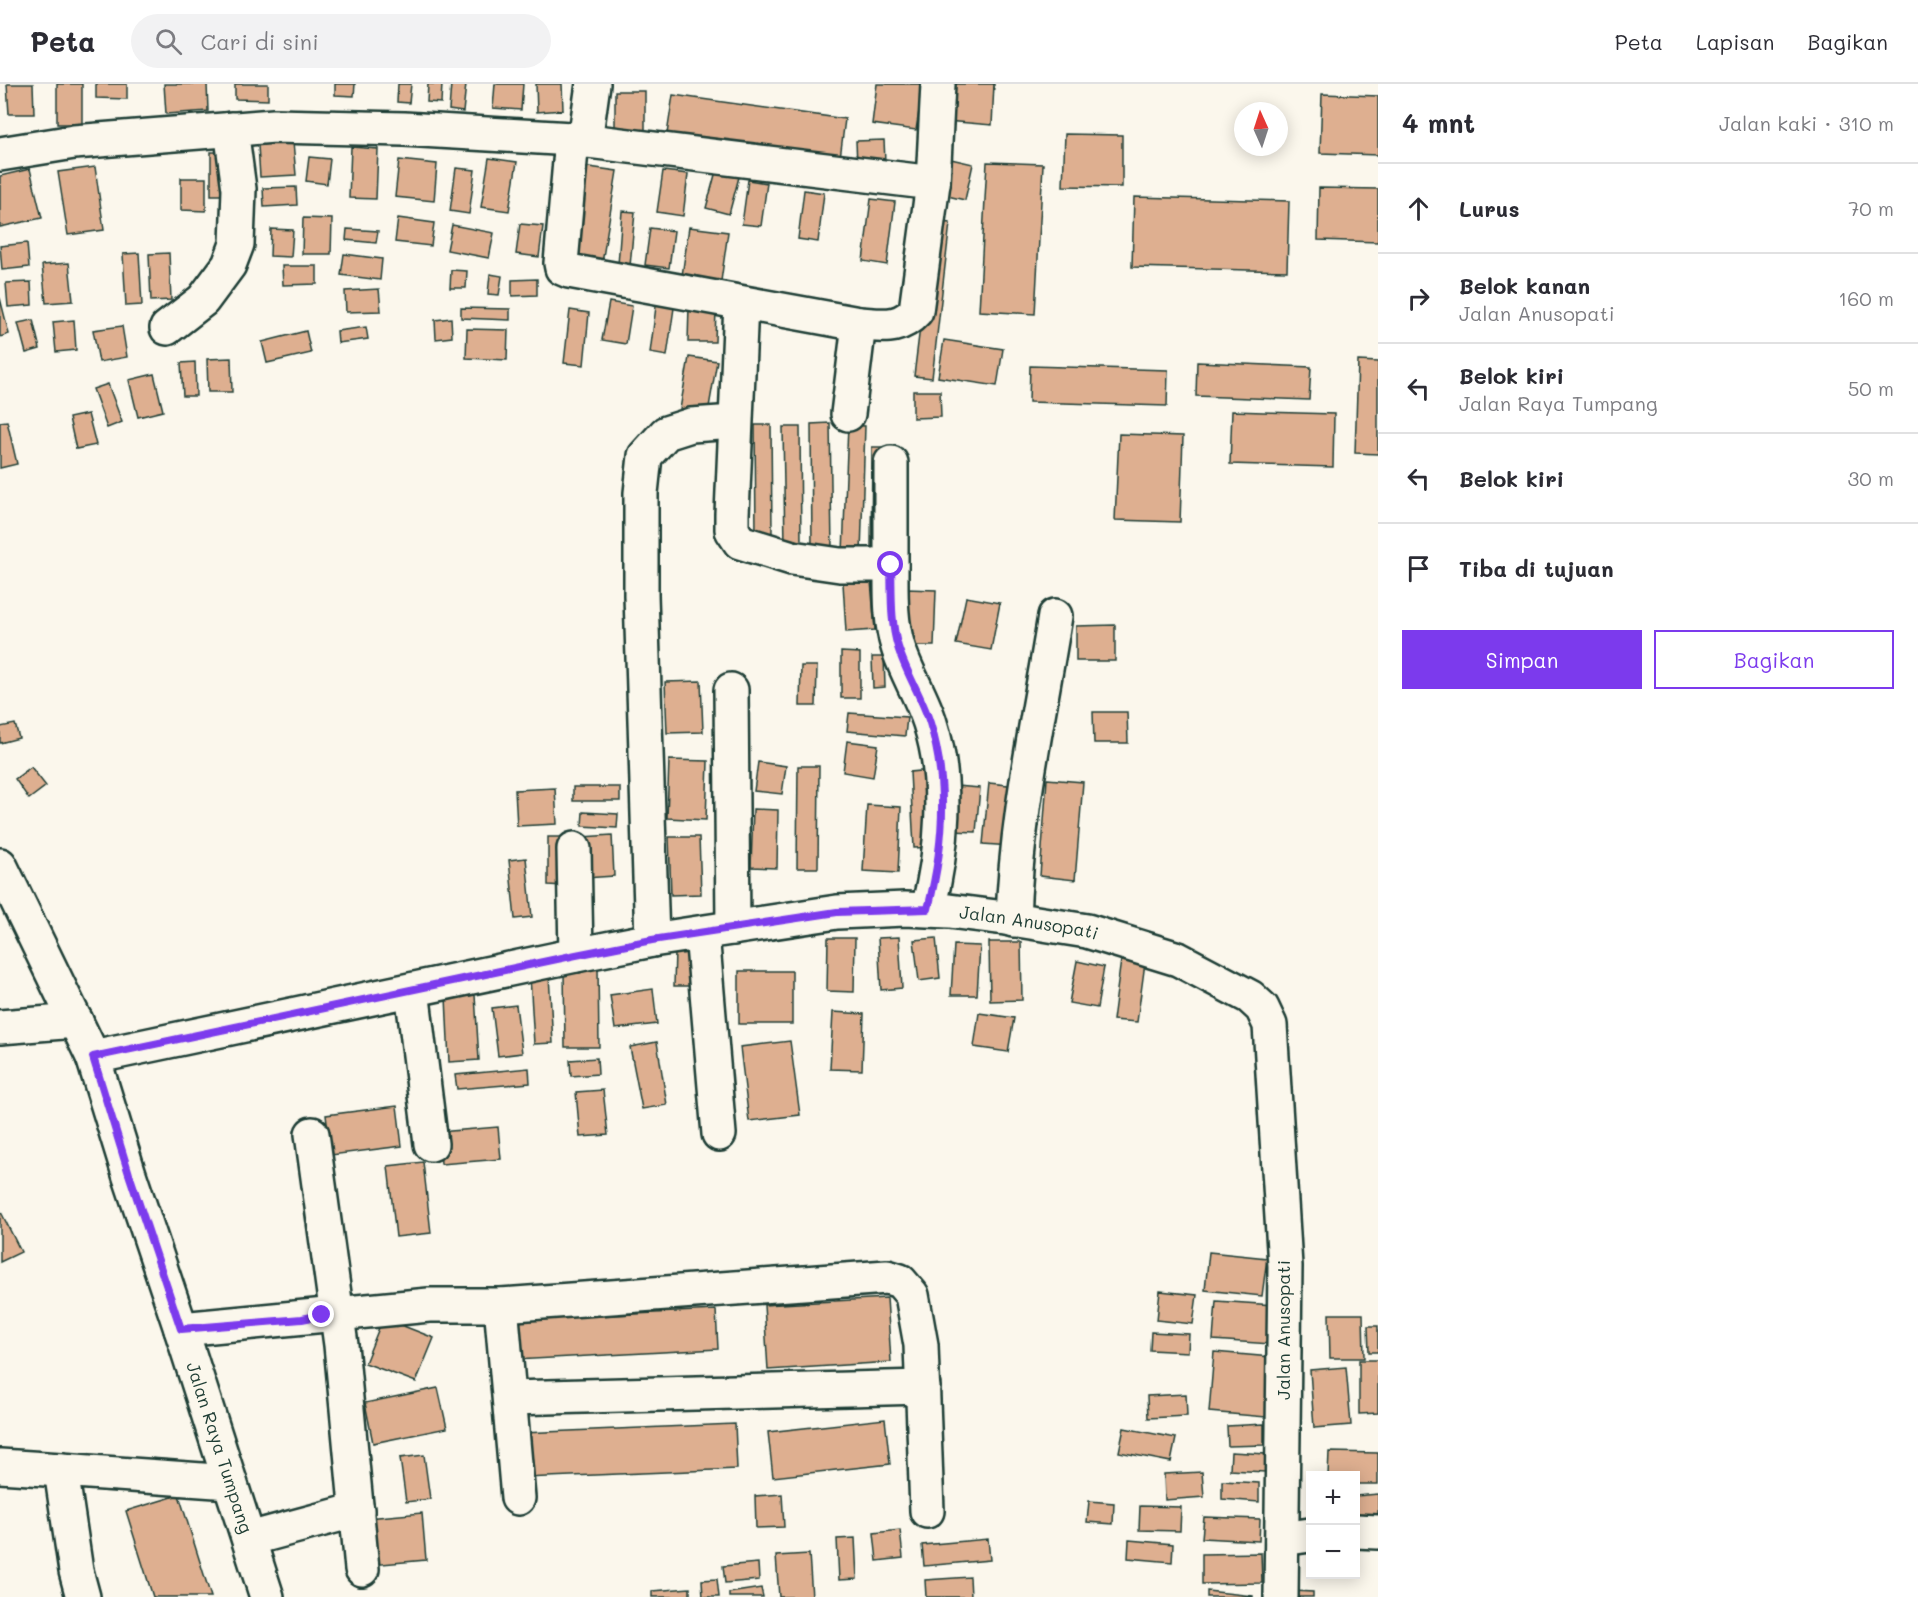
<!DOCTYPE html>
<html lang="id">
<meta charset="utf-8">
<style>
body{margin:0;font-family:Mali,sans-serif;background:#f2f2f3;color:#2b2b33}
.controls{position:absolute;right:18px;bottom:18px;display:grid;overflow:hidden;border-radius:0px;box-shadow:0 3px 15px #0003}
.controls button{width:54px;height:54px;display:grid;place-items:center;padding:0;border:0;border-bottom:2px solid #e1e1e2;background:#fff;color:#2b2b33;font:30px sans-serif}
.compass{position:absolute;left:1234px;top:18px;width:54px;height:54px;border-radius:50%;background:#fff;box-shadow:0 3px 15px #0003;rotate:357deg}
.stop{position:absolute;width:18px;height:18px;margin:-14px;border:4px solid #7c3aed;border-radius:50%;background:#fff}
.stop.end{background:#7c3aed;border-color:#fff;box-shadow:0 2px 6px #0008}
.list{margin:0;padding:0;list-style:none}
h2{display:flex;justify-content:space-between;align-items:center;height:78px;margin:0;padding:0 24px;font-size:26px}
h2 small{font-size:20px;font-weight:400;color:#7c7c81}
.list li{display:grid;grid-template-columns:39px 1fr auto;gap:18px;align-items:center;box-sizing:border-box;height:90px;padding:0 24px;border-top:2px solid #e1e1e2}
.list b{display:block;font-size:22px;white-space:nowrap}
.list p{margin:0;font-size:20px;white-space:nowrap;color:#7c7c81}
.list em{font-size:20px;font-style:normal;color:#7c7c81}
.actions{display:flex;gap:12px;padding:18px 24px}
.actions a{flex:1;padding:14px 0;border:2px solid #7c3aed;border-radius:0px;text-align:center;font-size:21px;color:#7c3aed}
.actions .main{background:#7c3aed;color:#fff}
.icon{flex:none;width:33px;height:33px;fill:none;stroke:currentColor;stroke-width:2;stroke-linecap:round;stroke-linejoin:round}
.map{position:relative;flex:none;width:1378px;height:1513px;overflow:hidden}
header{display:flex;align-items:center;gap:36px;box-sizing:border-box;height:84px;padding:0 30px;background:#fff;border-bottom:2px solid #e1e1e2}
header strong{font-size:28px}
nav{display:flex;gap:33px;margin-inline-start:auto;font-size:21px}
.search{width:420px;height:54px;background:#f2f2f3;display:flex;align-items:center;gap:15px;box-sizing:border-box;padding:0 21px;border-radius:33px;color:#7c7c81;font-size:22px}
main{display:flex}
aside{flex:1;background:#fff}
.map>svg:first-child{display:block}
.building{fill:#deaf90;stroke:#1f3d34;stroke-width:1.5}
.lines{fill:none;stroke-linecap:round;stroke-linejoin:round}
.street-casing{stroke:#1f3d34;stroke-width:38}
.primary-casing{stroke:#1f3d34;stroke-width:38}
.street{stroke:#fbf7ec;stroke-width:33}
.primary{stroke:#fbf7ec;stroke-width:33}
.route{stroke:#7c3aed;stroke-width:8}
.labels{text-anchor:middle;stroke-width:6;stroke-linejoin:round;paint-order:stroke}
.street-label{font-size:18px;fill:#1f3d34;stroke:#fbf7ec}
</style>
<header>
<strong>Peta</strong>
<div class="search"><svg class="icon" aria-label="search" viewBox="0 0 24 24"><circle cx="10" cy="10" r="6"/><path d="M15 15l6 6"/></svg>Cari di sini</div>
<nav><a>Peta</a><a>Lapisan</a><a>Bagikan</a></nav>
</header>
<main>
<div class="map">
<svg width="1378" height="1513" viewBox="0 0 1378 1513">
<rect width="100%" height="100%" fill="#fbf7ec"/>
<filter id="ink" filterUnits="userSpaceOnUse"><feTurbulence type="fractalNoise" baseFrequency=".0167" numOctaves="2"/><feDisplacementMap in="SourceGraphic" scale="12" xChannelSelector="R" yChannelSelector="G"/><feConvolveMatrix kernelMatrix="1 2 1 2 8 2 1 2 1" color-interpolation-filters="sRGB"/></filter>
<g filter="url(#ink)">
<!-- building -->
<path class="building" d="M 7,0 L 33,0 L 34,30 L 9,30 Z
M 57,0 L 82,0 L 82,40 L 57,40 Z
M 96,0 L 127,0 L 127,15 L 96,14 Z
M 164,0 L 207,0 L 208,27 L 166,30 Z
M 235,0 L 268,0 L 268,16 L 235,15 Z
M 335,0 L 355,0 L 354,12 L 335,11 Z
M 398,0 L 411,0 L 409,19 L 397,18 Z
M 428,0 L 442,0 L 441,19 L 427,18 Z
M 451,0 L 466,0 L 463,28 L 449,26 Z
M 495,0 L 523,0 L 521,26 L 493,24 Z
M 536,0 L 562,0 L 563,26 L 537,28 Z
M 877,0 L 923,0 L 916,46 L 872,40 Z
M 949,0 L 994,0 L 992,41 L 946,37 Z
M 615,7 L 645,7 L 645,46 L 615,46 Z
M 1322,10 L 1378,12 L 1378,71 L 1320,69 Z
M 673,11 L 845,35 L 840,74 L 667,50 Z
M 1065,50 L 1122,51 L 1122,103 L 1063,102 Z
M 884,56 L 885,78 L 857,80 L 856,57 Z
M 293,58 L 296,91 L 260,93 L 258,61 Z
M 351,63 L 378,65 L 376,115 L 349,114 Z
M 211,68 L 233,68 L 233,111 L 211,111 Z
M 309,73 L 330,75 L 327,100 L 306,97 Z
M 489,74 L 517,78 L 509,127 L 481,123 Z
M 951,75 L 973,80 L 965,116 L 943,111 Z
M 399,76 L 437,80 L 434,117 L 395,113 Z
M 987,78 L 1043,80 L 1035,230 L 979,227 Z
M 582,82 L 617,87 L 602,179 L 568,174 Z
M 95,83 L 104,146 L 68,151 L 58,88 Z
M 456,84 L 475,86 L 469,130 L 450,127 Z
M 30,85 L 42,134 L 0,143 L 0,92 Z
M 663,87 L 688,90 L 683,132 L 657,128 Z
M 716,87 L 739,93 L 729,130 L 706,124 Z
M 181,94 L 206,94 L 206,127 L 181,126 Z
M 748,96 L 767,99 L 761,142 L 742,140 Z
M 296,103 L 297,121 L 264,123 L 263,104 Z
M 1319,104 L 1378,105 L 1378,158 L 1318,156 Z
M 804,106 L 824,109 L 818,158 L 798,155 Z
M 1134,113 L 1289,117 L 1287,187 L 1132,183 Z
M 871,115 L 895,118 L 887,181 L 863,177 Z
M 622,127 L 635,128 L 630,182 L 618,181 Z
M 303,134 L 332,135 L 331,170 L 302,170 Z
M 398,134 L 434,139 L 431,162 L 395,158 Z
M 933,137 L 950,139 L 932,294 L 914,292 Z
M 520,140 L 543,142 L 539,173 L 516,170 Z
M 452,141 L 494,149 L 489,174 L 447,166 Z
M 689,143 L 728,148 L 721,197 L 682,192 Z
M 650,144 L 674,147 L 669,184 L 645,181 Z
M 271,145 L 293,146 L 291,173 L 270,172 Z
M 347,145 L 378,147 L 376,159 L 346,156 Z
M 27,159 L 29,183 L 2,186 L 0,162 Z
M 139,169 L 142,221 L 126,222 L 123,170 Z
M 169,169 L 171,216 L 151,217 L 149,170 Z
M 344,170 L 382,175 L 380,196 L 341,191 Z
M 69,179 L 73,217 L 46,219 L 42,181 Z
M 282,182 L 317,182 L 317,200 L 283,201 Z
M 451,186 L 467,187 L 466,204 L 450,204 Z
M 490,190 L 502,192 L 499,211 L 488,210 Z
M 537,195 L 537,211 L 512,212 L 512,196 Z
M 31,198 L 32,221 L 8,223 L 6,199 Z
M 379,205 L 381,227 L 346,228 L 345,207 Z
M 0,214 L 9,250 L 0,253 Z
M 657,215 L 675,217 L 667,272 L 650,269 Z
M 609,218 L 632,222 L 626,260 L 602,256 Z
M 689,222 L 716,223 L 715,258 L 688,258 Z
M 461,224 L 510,225 L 510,236 L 461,234 Z
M 570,226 L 589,229 L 584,281 L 564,279 Z
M 451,234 L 452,253 L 436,255 L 435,236 Z
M 33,236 L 40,265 L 26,269 L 18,239 Z
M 74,236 L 76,266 L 56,268 L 53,238 Z
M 122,242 L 127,273 L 99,278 L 93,246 Z
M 366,243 L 368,255 L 338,259 L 337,247 Z
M 467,245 L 508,246 L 507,276 L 466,274 Z
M 306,247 L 311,269 L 267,279 L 262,258 Z
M 944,256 L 1003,265 L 997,302 L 938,293 Z
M 689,273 L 717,277 L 708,329 L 680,325 Z
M 231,274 L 232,308 L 208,308 L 207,275 Z
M 1358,277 L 1378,278 L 1378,370 L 1355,369 Z
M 195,278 L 196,312 L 183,312 L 181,279 Z
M 1197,278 L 1311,283 L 1309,316 L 1196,312 Z
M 1030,282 L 1168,286 L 1167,322 L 1029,318 Z
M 154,290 L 163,327 L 138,333 L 129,296 Z
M 108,300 L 122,338 L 107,344 L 93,305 Z
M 913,307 L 940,307 L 941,333 L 913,334 Z
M 1232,327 L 1334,330 L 1333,383 L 1230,380 Z
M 88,330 L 96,361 L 76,365 L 69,334 Z
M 7,337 L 17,380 L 0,384 L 0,338 Z
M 830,339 L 832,465 L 812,466 L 811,340 Z
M 755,341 L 771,341 L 772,451 L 756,451 Z
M 848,341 L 865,342 L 861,469 L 843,469 Z
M 783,343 L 800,343 L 801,462 L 785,461 Z
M 1119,350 L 1183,352 L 1180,438 L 1115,436 Z
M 872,363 L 887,363 L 886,464 L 871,464 Z
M 871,497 L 875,546 L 846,548 L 843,499 Z
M 906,505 L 936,506 L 934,562 L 904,562 Z
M 966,513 L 1000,519 L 991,566 L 956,560 Z
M 1115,541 L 1115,577 L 1076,577 L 1076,542 Z
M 841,568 L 860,569 L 860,614 L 841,614 Z
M 872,573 L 884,573 L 885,603 L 873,604 Z
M 801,582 L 817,582 L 816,622 L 800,622 Z
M 701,597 L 703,648 L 667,649 L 665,598 Z
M 1093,628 L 1127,628 L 1128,659 L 1094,659 Z
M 849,629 L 907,633 L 905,652 L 847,647 Z
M 15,640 L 19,654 L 0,659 L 0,643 Z
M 847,657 L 878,661 L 873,693 L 843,688 Z
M 669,676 L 708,677 L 706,736 L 667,734 Z
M 758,678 L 786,682 L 782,710 L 754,707 Z
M 798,682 L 819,682 L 818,784 L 797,784 Z
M 31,683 L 46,702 L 29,715 L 15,695 Z
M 930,686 L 934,763 L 914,764 L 910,688 Z
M 1047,695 L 1083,698 L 1075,796 L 1040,792 Z
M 989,699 L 1017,702 L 1011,762 L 983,760 Z
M 956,702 L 980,704 L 976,748 L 952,747 Z
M 573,703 L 620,703 L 620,717 L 573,717 Z
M 555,704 L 557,740 L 517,742 L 515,706 Z
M 867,721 L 901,723 L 898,789 L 863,787 Z
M 753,725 L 778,726 L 777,784 L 751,783 Z
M 583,728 L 618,730 L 617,744 L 582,742 Z
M 612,751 L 614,792 L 585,794 L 582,753 Z
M 548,753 L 564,753 L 564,802 L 548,801 Z
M 669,753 L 699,753 L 701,810 L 671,811 Z
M 526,774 L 532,833 L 515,835 L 509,776 Z
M 899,853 L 902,904 L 881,906 L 878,854 Z
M 828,854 L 855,854 L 854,908 L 827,907 Z
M 936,854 L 940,894 L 919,897 L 914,856 Z
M 989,858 L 1021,858 L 1022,916 L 990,917 Z
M 954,861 L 980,862 L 977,911 L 951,911 Z
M 675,867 L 697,868 L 696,902 L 674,902 Z
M 1121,876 L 1145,879 L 1137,938 L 1113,936 Z
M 1077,877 L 1104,883 L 1097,924 L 1069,919 Z
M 598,884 L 599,963 L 565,963 L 564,885 Z
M 739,887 L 792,887 L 792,940 L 739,940 Z
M 549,891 L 553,959 L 534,960 L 530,892 Z
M 653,905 L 657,940 L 615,945 L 610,911 Z
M 475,911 L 479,976 L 449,978 L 446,913 Z
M 516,921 L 522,969 L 498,972 L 492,924 Z
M 833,928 L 864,930 L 862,986 L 830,985 Z
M 979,929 L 1014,934 L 1008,968 L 974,963 Z
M 790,957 L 800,1031 L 749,1037 L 740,963 Z
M 657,958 L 667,1021 L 642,1025 L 630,963 Z
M 597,974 L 598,990 L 571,992 L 570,976 Z
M 529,984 L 530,999 L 457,1005 L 455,991 Z
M 603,1006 L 608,1051 L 580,1053 L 576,1008 Z
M 397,1022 L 402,1062 L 331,1071 L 326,1031 Z
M 498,1043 L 501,1075 L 441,1080 L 439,1048 Z
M 423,1078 L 431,1149 L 396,1153 L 388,1082 Z
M 0,1126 L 21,1168 L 0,1178 Z
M 1209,1168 L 1267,1174 L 1262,1212 L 1205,1206 Z
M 1160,1207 L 1197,1211 L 1193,1240 L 1157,1236 Z
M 887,1214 L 891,1278 L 768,1286 L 764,1221 Z
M 1216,1217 L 1274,1221 L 1271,1260 L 1213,1256 Z
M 716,1226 L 718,1265 L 515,1276 L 513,1236 Z
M 1329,1230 L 1363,1230 L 1364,1274 L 1330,1274 Z
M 383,1234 L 434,1254 L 416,1298 L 365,1279 Z
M 1368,1242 L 1378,1242 L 1378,1268 L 1369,1268 Z
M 1151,1248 L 1189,1250 L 1188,1268 L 1150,1266 Z
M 1214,1268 L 1271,1273 L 1266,1333 L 1209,1328 Z
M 1359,1276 L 1378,1276 L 1378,1329 L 1359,1330 Z
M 1346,1283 L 1351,1341 L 1314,1344 L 1310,1286 Z
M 438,1304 L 447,1344 L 373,1359 L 365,1319 Z
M 1186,1310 L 1187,1332 L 1148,1334 L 1147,1312 Z
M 885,1335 L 890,1380 L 773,1393 L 768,1348 Z
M 735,1340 L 737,1385 L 524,1394 L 522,1349 Z
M 1264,1340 L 1264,1361 L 1228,1362 L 1227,1342 Z
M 1124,1344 L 1176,1354 L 1171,1378 L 1119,1368 Z
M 1231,1368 L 1266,1370 L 1265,1388 L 1230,1386 Z
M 1329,1368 L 1378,1369 L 1378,1400 L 1356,1400 L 1356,1392 L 1328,1392 Z
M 424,1371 L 430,1415 L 406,1418 L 400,1374 Z
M 1202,1388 L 1204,1413 L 1165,1416 L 1164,1390 Z
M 1222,1397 L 1259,1399 L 1259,1418 L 1222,1415 Z
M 782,1410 L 784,1443 L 756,1444 L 755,1412 Z
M 1378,1410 L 1378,1440 L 1356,1442 L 1356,1412 Z
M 179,1411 L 211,1513 L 153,1513 L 126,1427 Z
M 1089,1417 L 1114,1419 L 1113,1440 L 1087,1438 Z
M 1140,1422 L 1181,1423 L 1180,1447 L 1139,1446 Z
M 422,1429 L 426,1476 L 371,1481 L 367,1434 Z
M 1204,1433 L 1260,1435 L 1259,1457 L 1202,1454 Z
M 900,1446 L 903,1474 L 877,1477 L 874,1449 Z
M 855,1454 L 857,1495 L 839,1496 L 837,1455 Z
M 988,1455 L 990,1476 L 924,1482 L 922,1461 Z
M 1129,1456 L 1173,1460 L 1172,1478 L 1128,1474 Z
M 1261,1469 L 1262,1499 L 1202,1500 L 1202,1470 Z
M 809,1470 L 812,1513 L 779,1513 L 776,1472 Z
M 758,1479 L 759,1496 L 725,1499 L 723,1482 Z
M 970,1493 L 971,1513 L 926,1513 L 925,1496 Z
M 717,1495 L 719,1513 L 703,1513 L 702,1496 Z
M 690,1504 L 690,1513 L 652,1513 L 652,1507 Z
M 761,1504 L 763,1513 L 729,1513 L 729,1509 Z
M 1207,1507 L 1253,1512 L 1253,1513 L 1207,1513 Z
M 1293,1507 L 1313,1508 L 1313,1513 L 1292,1513 Z"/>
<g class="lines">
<!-- street casing -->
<g class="street-casing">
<g id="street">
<path d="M 572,55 L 561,179 L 562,184 L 569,187 L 859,240 C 882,241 899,246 916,227 L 933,99 L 938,0"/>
<path d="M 585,57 L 593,0"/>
<path d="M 0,70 L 74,58 L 274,42 L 404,45 L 572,55 L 933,99"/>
<path d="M 741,219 L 732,430 L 732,446 L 740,458 L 792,474 L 840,481 L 891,481 C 891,508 890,537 898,563 C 906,589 922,613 930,639 C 949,698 943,766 928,825"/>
<path d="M 167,244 L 203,216 L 229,181 L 237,160 L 239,105 L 231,45"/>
<path d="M 848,330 L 859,240"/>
<path d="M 891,481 L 891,379"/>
<path d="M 731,606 L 733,844"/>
<path d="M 574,765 L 576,871"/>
<path d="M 1013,836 C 1016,733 1039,633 1055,532"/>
<path d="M 702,849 L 719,1050"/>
<path d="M 652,856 L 641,511 L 641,409 L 645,372 L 666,349 L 691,341 L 735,338"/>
<path d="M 412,906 L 431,1060"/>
<path d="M 0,943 L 76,937"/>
<path id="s1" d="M 93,973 L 576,871 L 652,856 L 837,828 L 905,825 L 949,827 L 1005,834 L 1087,847 L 1178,875 L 1250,913 L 1262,924 L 1270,941 L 1285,1182 L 1281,1513"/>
<path d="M 312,1050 L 341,1261 L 362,1485"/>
<path d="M 501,1221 L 518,1414"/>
<path d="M 181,1245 L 429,1221 L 501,1221 L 887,1193 L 900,1197 L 912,1211 L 921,1261 L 927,1427"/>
<path d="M 510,1314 L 923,1303"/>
<path d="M 0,1382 L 61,1386"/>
<path d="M 1356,1447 L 1378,1448"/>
<path d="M 249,1455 L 357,1426"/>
<path d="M 1282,1455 L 1310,1451"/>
<path d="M 83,1513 L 76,1487 L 61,1386 L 230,1398"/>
</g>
</g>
<!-- primary casing -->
<g class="primary-casing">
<g id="primary">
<path id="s2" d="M 0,781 L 93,973 L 129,1090 L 181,1245 L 267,1513"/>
</g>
</g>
<!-- street -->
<use href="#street" class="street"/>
<!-- primary -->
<use href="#primary" class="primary"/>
</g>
</g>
<g class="lines" filter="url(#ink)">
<!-- route -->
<path class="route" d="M 322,1231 L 302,1235 L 181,1245 L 129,1090 L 93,973 L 576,871 L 652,856 L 837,828 L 928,825 C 943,766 949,699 930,639 C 922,613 906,589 898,563 C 890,537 892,508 891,481"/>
</g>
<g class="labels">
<!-- street labels -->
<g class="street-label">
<text dy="6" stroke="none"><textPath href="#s1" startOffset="951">Jalan Anusopati</textPath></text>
<text transform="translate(1284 1246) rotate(-90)" y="6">Jalan Anusopati</text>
<text dy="6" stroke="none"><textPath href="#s2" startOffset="624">Jalan Raya Tumpang</textPath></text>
</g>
</g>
</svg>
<div class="controls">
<button>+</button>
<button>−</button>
</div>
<svg class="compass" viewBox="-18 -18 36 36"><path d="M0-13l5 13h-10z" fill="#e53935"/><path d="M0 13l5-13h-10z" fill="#7c7c81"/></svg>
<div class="stop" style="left:891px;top:481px"></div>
<div class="stop end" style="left:322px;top:1231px"></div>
</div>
<aside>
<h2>4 mnt<small>Jalan kaki · 310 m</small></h2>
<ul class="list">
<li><svg class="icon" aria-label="ahead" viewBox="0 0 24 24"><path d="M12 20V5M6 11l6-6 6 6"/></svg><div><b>Lurus</b></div><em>70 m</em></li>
<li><svg class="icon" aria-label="right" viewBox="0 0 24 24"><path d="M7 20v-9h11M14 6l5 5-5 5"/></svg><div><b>Belok kanan</b><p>Jalan Anusopati</p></div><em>160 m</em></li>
<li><svg class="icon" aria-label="left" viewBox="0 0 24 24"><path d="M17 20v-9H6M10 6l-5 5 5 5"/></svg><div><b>Belok kiri</b><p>Jalan Raya Tumpang</p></div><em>50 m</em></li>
<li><svg class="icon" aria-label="left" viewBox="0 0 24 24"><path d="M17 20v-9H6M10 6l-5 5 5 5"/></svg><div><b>Belok kiri</b></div><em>30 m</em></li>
<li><svg class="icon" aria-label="arrive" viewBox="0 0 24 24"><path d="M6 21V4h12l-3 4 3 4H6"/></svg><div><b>Tiba di tujuan</b></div></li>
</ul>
<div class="actions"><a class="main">Simpan</a><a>Bagikan</a></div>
</aside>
</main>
